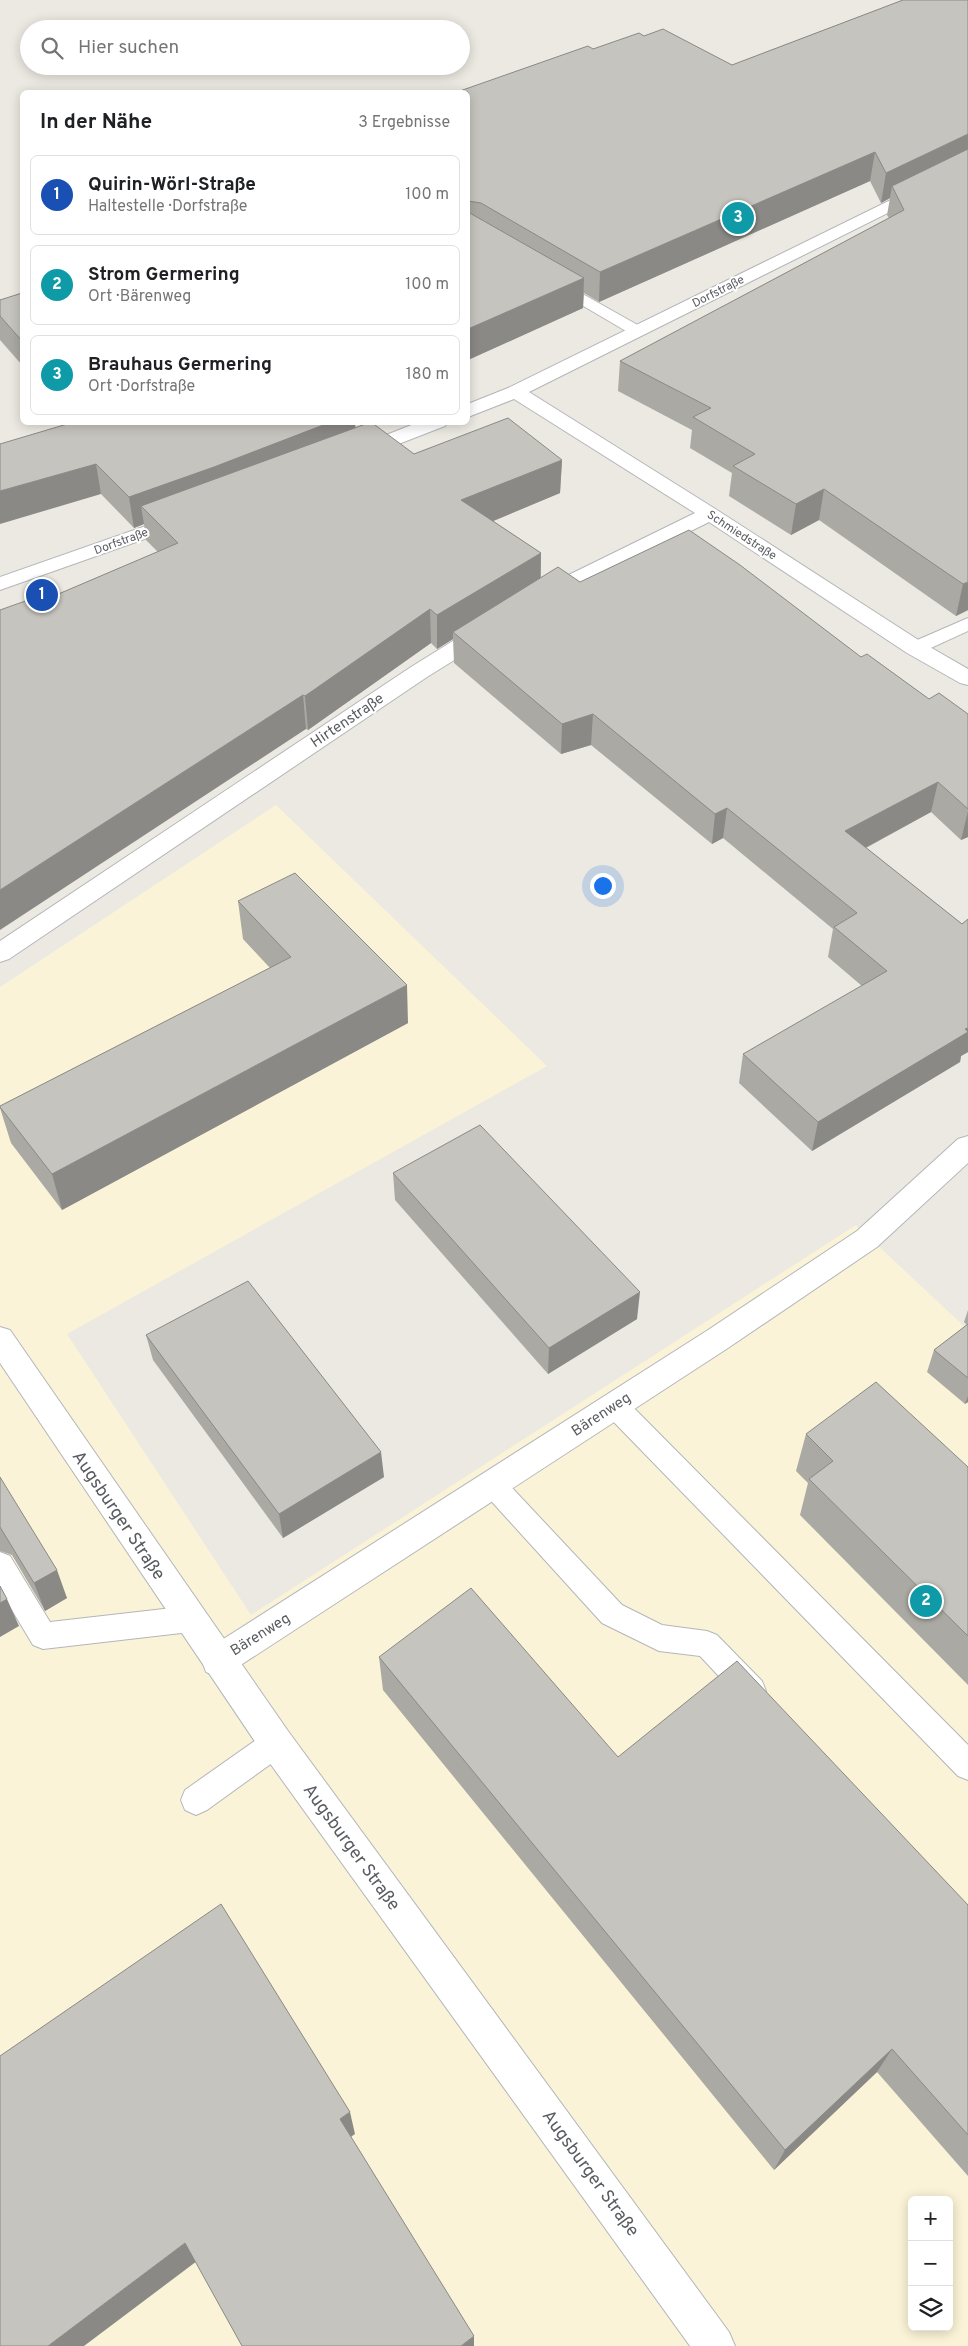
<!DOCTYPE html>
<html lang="de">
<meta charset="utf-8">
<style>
body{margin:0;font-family:Overpass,sans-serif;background:#f6f6f6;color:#202124}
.controls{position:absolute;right:15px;bottom:15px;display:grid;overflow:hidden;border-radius:8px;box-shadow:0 2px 12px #0003}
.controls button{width:45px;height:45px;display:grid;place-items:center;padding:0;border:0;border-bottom:1px solid #e0e0e0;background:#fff;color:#202124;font:25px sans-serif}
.you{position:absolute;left:602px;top:885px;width:18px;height:18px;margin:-12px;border:4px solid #fff;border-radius:50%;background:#1a73e8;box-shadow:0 0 0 8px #1a73e833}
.badge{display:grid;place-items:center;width:32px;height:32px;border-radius:50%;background:#d93025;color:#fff;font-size:16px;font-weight:700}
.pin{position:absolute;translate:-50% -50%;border:2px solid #fff;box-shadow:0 1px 5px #0006}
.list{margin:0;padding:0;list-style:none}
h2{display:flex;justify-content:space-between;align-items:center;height:65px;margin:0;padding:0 20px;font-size:21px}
h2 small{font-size:16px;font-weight:400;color:#757577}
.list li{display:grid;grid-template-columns:32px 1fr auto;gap:15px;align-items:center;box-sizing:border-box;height:80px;margin:0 10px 10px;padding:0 10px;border:1px solid #e0e0e0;border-radius:8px}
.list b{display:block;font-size:19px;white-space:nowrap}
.list p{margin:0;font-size:16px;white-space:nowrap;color:#757577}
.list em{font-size:16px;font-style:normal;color:#757577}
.icon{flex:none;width:28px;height:28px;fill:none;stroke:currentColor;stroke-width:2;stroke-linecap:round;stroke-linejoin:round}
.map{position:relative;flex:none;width:968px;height:2346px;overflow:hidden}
.search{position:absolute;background:#fff;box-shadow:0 2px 12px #0003;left:20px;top:20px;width:450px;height:55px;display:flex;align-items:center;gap:12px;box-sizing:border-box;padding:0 18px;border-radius:28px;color:#757577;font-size:19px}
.panel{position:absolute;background:#fff;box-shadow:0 2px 12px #0003;left:20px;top:90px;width:450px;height:335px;border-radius:8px}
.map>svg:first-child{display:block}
.commercial{fill:#faf3d7;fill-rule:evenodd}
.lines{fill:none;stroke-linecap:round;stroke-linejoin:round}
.service-casing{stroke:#b3b6ba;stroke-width:2}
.minor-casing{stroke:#b3b6ba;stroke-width:2}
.tertiary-casing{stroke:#b3b6ba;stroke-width:2}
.service{fill:#fff;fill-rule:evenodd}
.minor{fill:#fff;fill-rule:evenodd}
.tertiary{fill:#fff;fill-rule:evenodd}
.wall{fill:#aaa9a3}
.shaded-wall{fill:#8b8985}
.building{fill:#c6c4be;stroke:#8b8985}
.labels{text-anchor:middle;stroke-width:4;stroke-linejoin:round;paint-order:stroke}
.far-street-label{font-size:12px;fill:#595c60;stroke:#fff}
.street-label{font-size:15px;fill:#595c60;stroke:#fff}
.near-street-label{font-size:18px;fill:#595c60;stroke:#fff}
</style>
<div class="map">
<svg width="968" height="2346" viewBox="0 0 968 2346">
<rect width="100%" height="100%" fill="#ebe9e1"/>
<!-- commercial -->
<path class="commercial" d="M 276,805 L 547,1066 L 67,1334 L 251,1615 L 856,1225 L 968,1330 L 968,2346 L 0,2346 L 0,987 ZM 912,2200 L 949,2200 L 949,2327 L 912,2327 Z"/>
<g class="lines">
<!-- service casing -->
<g class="service-casing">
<path id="service" d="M 556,279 L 643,328 L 645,331 L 643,334 L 631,334 L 551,287 L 548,284 Z
M 968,618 L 968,631 L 922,652 L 908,652 L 906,648 L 908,644 Z
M 614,1394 L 623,1397 L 968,1745 L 968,1780 L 958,1776 L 605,1413 L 601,1405 L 605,1397 Z
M 492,1472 L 501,1476 L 622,1605 L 662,1625 L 707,1631 L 717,1635 L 762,1681 L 766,1691 L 762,1701 L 752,1705 L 742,1701 L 700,1656 L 659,1651 L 602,1623 L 483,1492 L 479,1484 L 483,1476 Z
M 0,1552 L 10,1556 L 50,1622 L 190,1606 L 200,1610 L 204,1619 L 200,1628 L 190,1632 L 43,1649 L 33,1645 L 0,1590 Z
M 276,1729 L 286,1733 L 291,1743 L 286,1753 L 207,1810 L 196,1815 L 185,1810 L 181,1800 L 185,1790 L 266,1733 Z"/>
</g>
<!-- minor casing -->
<g class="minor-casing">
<path id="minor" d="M 968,162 L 968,173 L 529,392 L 717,510 L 923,643 L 968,669 L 968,685 L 960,683 L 907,653 L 709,522 L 550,601 L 543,602 L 536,601 L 532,596 L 536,591 L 695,513 L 514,399 L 468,417 L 468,404 L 508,388 Z
M 419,422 L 447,422 L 445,426 L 365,457 L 351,457 L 348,453 L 351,449 Z
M 180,514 L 187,516 L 190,520 L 187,524 L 0,590 L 0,577 Z
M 485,624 L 493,626 L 496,631 L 493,636 L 427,677 L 9,959 L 0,962 L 0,941 L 411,667 L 477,626 Z
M 968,1136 L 968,1163 L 877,1247 L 728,1348 L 230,1672 L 218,1677 L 206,1672 L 202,1661 L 206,1650 L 708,1330 L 857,1231 L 958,1139 Z"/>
</g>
<!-- tertiary casing -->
<g class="tertiary-casing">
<path id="tertiary" d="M 0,1327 L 10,1330 L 288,1731 L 729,2332 L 735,2346 L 690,2346 L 264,1755 L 0,1363 Z"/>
</g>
<!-- service -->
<use href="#service" class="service"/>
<!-- minor -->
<use href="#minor" class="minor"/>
<!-- tertiary -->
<use href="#tertiary" class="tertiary"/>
</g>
<!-- wall -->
<path class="wall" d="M 903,0 L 968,610 L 956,616 L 819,520 L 791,535 L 729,496 L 732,473 L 690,448 L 692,430 L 618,391 L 620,361 L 889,218 L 887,215 L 890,198 L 881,203 L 870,181 L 599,302 L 584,293 L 583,308 L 468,360 L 468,92 L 593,49 L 644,36 L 732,65 Z
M 22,293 L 22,365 L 0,340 L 0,300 Z
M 74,422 L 356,428 L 414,454 L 562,460 L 560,493 L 493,521 L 541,553 L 541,578 L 580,582 L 861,657 L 929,699 L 968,714 L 968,837 L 961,840 L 931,812 L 866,848 L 962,924 L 968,919 L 968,1052 L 961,1056 L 960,1062 L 812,1151 L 739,1083 L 743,1054 L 862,986 L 828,957 L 833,929 L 723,838 L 712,844 L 591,745 L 561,754 L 454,663 L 453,639 L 437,649 L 431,643 L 308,730 L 35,604 L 158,552 L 146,540 L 144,524 L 134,528 L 101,494 Z
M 238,901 L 408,1023 L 62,1210 L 11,1143 L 0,1108 L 0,1106 L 270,968 L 243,939 Z
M 393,1173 L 637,1319 L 548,1374 L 395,1200 Z
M 968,1310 L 968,1402 L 965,1404 L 927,1372 L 934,1350 L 967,1325 L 964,1322 Z
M 146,1335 L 384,1477 L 283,1538 L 153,1360 Z
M 806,1434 L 968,1467 L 968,1685 L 800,1515 L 808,1483 L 796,1471 Z
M 0,1477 L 67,1598 L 45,1611 L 12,1555 L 0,1551 Z
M 379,1657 L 618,1757 L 968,1905 L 968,2176 L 877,2072 L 774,2170 L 383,1690 Z"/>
<!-- shaded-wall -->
<path class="shaded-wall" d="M 968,134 L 968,160 L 892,186 L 890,198 L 881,203 L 886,173 Z
M 875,152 L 870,181 L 599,302 L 600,272 Z
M 584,278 L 583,308 L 468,360 L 468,329 Z
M 331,422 L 355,422 L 357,444 L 141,506 L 144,524 L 134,528 L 129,497 Z
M 562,460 L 560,493 L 462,534 L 461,500 Z
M 96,464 L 101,494 L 0,524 L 0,491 Z
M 824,489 L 819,520 L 791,535 L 796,504 Z
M 541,553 L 540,587 L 453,632 L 453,639 L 437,649 L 437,615 Z
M 968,582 L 968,610 L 956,616 L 963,584 Z
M 430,609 L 431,643 L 308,730 L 305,696 Z
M 303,695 L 306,729 L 0,930 L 0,890 Z
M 593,714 L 591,745 L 561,754 L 562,724 Z
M 938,782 L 931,812 L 839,862 L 845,831 Z
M 727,808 L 723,838 L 712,844 L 715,814 Z
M 968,811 L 968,837 L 961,840 Z
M 407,985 L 408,1023 L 62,1210 L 52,1174 Z
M 968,1028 L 968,1052 L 961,1056 L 960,1062 L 812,1151 L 818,1122 Z
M 640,1292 L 637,1319 L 548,1374 L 549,1348 Z
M 968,1396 L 968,1402 L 965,1404 Z
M 381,1452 L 384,1477 L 283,1538 L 279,1514 Z
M 57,1570 L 67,1598 L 45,1611 L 34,1583 Z
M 7,1599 L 19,1626 L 0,1637 L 0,1603 Z
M 892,2049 L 877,2072 L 774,2170 L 785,2150 Z
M 350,2112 L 355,2134 L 345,2141 L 340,2119 Z
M 185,2243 L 197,2261 L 84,2346 L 48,2346 Z
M 474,2336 L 474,2346 L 461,2346 Z"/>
<!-- building -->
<path class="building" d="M 903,0 L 968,0 L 968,134 L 886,173 L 875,152 L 600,272 L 481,203 L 468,201 L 468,92 L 457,92 L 588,46 L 593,49 L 639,33 L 644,36 L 663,29 L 732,65 Z
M 968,149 L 968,582 L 963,584 L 824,489 L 796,504 L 733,466 L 755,454 L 693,417 L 711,408 L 620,361 L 904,210 L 892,186 Z
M 468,212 L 584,278 L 468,329 Z
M 22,293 L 22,341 L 0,316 L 0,300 Z
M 508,418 L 562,460 L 461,500 L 541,553 L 437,615 L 430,609 L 305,696 L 303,695 L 0,890 L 0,610 L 31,599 L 35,604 L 178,543 L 141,506 L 371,422 L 414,454 Z
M 74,422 L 331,422 L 214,467 L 129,497 L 96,464 L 0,491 L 0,444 Z
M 689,530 L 740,565 L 861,657 L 867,654 L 929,699 L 939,693 L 968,714 L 968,809 L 938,782 L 845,831 L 962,924 L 968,919 L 968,1028 L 965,1029 L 968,1032 L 818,1122 L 743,1054 L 887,971 L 834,927 L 857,913 L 727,808 L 715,814 L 593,714 L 562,724 L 453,632 L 558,567 L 580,582 Z
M 295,873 L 407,985 L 52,1174 L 0,1107 L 0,1106 L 291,957 L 238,901 Z
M 480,1125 L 640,1292 L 549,1348 L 393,1173 Z
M 248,1281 L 381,1452 L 279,1514 L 146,1335 Z
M 968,1324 L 968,1378 L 934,1350 Z
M 876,1382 L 968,1467 L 968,1636 L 809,1479 L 833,1461 L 806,1434 Z
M 0,1477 L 57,1570 L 34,1583 L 0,1527 Z
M 0,1586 L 7,1599 L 0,1603 Z
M 471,1588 L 618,1757 L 737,1661 L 968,1905 L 968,2135 L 892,2049 L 785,2150 L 379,1657 Z
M 221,1904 L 350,2112 L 340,2119 L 474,2336 L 461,2346 L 242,2346 L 185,2243 L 48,2346 L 0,2346 L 0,2056 Z"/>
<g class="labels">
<!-- far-street labels -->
<g class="far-street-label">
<text transform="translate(718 291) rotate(-27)" y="4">Dorfstraße</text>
<text transform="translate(742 535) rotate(33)" y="4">Schmiedstraße</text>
<text transform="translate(121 541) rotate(-20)" y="4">Dorfstraße</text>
</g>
<!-- street labels -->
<g class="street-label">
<text transform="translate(347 720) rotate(-34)" y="5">Hirtenstraße</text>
<text transform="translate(601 1414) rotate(-33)" y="5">Bärenweg</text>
<text transform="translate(260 1634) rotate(-32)" y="5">Bärenweg</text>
</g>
<!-- near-street labels -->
<g class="near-street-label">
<text transform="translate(119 1515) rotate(56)" y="6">Augsburger Straße</text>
<text transform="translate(352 1847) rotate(54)" y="6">Augsburger Straße</text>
<text transform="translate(591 2173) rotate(54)" y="6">Augsburger Straße</text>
</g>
</g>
</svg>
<div class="controls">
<button>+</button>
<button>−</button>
<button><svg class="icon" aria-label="layers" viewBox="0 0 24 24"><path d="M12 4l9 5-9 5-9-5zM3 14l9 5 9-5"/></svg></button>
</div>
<div class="you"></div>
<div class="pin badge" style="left:42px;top:595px;background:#1a4fb4">1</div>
<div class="pin badge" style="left:926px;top:1601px;background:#0f9aa8">2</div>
<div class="pin badge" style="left:738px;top:218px;background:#0f9aa8">3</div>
<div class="search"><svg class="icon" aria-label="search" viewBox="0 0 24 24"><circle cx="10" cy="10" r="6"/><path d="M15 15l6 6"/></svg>Hier suchen</div>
<section class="panel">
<h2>In der Nähe<small>3 Ergebnisse</small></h2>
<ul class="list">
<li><span class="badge" style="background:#1a4fb4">1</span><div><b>Quirin-Wörl-Straße</b><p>Haltestelle · Dorfstraße</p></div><em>100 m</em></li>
<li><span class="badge" style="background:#0f9aa8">2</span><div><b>Strom Germering</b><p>Ort · Bärenweg</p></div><em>100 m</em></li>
<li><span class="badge" style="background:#0f9aa8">3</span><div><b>Brauhaus Germering</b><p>Ort · Dorfstraße</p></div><em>180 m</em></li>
</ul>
</section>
</div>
